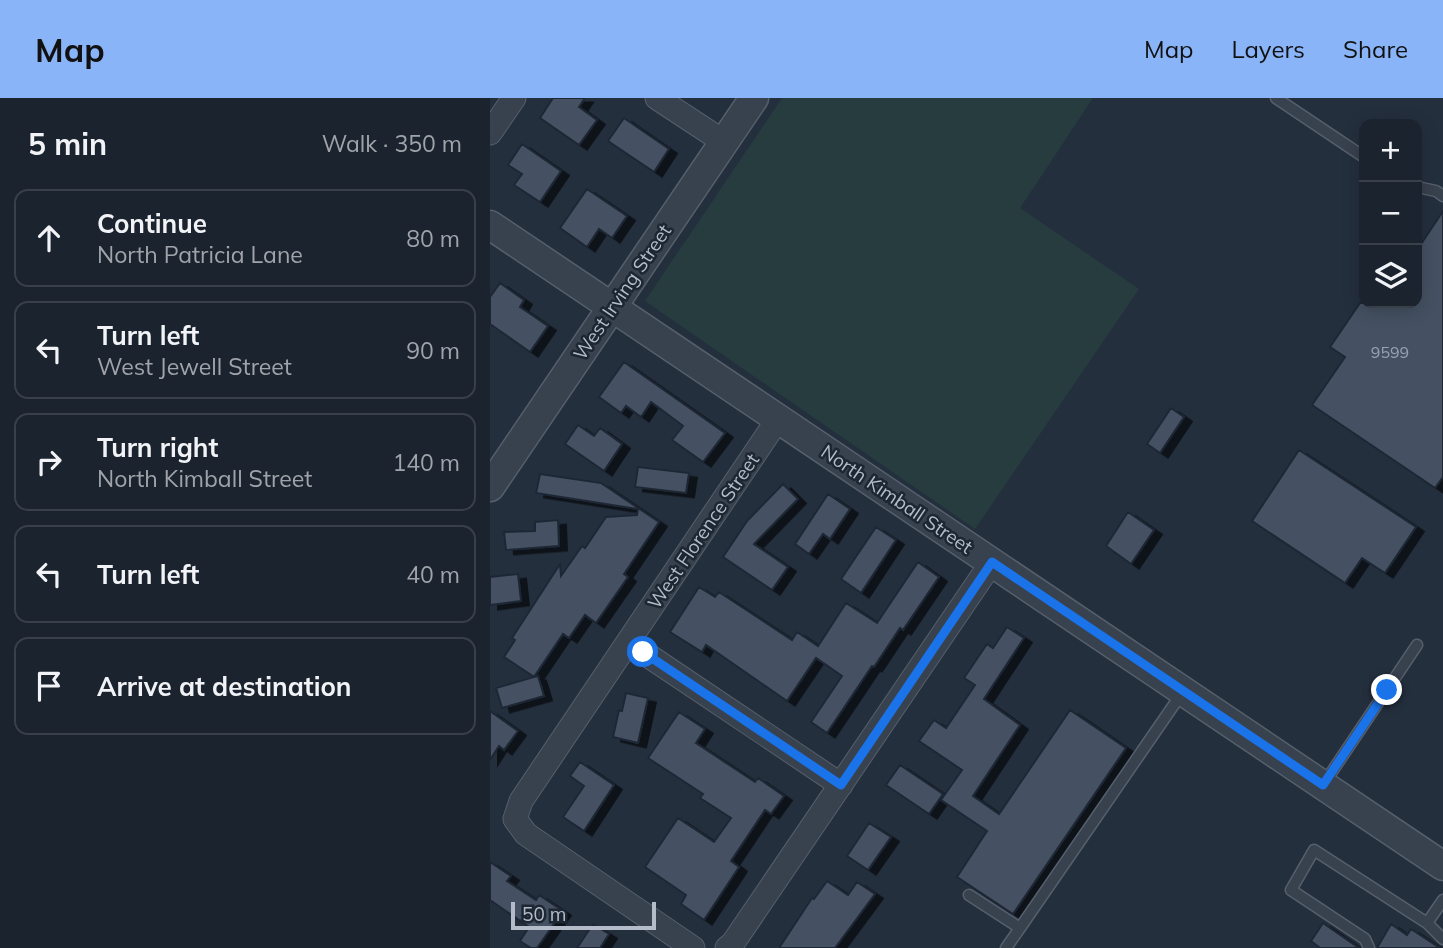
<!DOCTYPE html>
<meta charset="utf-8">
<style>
body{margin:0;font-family:Mulish,sans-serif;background:#282f3a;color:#f1f3f6}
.controls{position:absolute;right:21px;top:21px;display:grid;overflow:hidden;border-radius:14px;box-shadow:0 4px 18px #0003}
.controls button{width:63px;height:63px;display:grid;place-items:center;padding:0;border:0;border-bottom:2px solid #39404a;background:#1b232e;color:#f1f3f6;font:35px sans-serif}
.scale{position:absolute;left:21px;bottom:18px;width:145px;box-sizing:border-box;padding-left:7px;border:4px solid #b4bcc9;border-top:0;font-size:19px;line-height:24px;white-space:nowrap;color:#b4bcc9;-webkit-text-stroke:5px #1d2633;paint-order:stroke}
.stop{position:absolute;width:21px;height:21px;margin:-16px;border:5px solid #1a73e8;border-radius:50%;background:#fff}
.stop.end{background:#1a73e8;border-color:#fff;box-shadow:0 2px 7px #0008}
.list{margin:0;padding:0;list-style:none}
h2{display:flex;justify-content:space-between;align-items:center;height:91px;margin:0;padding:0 28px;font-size:30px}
h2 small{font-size:23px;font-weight:400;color:#a0a4aa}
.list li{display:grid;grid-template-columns:46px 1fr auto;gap:21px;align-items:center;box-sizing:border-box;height:98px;margin:0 14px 14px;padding:0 14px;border:2px solid #39404a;border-radius:14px}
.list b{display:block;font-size:26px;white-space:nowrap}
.list p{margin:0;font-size:23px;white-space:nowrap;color:#a0a4aa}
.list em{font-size:23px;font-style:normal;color:#a0a4aa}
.icon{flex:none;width:38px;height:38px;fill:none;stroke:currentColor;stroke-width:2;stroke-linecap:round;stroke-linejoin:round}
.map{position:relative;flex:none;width:953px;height:850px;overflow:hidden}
header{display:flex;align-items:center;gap:42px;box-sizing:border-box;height:98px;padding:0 35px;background:#8ab4f8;color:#111}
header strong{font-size:33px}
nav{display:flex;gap:38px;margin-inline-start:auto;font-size:24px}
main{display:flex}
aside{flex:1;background:#1b232e}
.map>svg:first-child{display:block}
.green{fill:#263c3f}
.building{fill:#455162;stroke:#1f2835;stroke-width:2;filter:url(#shadow)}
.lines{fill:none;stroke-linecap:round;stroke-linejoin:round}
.service-casing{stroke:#565f6c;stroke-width:13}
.minor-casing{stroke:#565f6c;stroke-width:25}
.tertiary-casing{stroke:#565f6c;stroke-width:31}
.service{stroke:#38414e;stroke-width:10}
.minor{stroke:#38414e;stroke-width:23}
.tertiary{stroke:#38414e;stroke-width:28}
.route{stroke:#1a73e8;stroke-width:9}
.labels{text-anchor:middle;stroke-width:5;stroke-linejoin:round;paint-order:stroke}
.number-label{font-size:16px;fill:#98a1af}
.street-label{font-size:19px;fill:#b4bcc9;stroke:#1d2633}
</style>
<header>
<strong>Map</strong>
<nav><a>Map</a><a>Layers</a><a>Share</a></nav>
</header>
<main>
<aside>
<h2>5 min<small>Walk · 350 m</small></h2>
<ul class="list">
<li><svg class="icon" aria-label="ahead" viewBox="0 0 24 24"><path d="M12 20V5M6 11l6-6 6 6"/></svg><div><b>Continue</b><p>North Patricia Lane</p></div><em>80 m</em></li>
<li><svg class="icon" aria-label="left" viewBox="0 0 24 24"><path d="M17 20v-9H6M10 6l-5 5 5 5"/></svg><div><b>Turn left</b><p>West Jewell Street</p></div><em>90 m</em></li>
<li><svg class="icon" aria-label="right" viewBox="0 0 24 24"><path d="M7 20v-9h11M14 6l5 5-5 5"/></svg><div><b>Turn right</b><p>North Kimball Street</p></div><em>140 m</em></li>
<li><svg class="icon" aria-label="left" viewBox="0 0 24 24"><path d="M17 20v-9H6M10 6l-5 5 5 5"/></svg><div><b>Turn left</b></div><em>40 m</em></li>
<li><svg class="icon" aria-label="arrive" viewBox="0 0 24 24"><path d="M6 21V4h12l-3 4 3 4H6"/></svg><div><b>Arrive at destination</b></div></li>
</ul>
</aside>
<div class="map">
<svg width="953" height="850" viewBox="0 0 953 850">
<defs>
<filter id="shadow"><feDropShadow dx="8" dy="4.5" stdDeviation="0" flood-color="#0009"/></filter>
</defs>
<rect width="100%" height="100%" fill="#242f3e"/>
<!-- green -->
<path class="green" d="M 292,0 L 603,0 L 530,110 L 649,191 L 485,431 L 155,203 Z"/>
<!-- building -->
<path class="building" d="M 63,0 L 95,0 L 89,9 L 107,22 L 89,47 L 50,20 Z
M 134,20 L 179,51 L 164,74 L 118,43 Z
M 32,46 L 71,73 L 50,104 L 24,87 L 32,76 L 18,67 Z
M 97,91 L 137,118 L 122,140 L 109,131 L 97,149 L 70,130 Z
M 953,113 L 953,379 L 945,390 L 822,307 L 855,259 L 840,249 L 870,205 L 927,205 L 927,152 Z
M 10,185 L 34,202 L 30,209 L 58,228 L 40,254 L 0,226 L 0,199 Z
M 134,264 L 235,335 L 213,364 L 182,342 L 193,328 L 161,304 L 151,319 L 136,308 L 131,315 L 109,299 Z
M 681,310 L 694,319 L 670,355 L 657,346 Z
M 88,327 L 104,338 L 110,330 L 132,346 L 114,373 L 75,346 Z
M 809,352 L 926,429 L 895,475 L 872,460 L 855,485 L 762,423 Z
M 148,369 L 199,375 L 196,395 L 145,389 Z
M 50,376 L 111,385 L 169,424 L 134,476 L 138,479 L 106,525 L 95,517 L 79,540 L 73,536 L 44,579 L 48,578 L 54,598 L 12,610 L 6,590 L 44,579 L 14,559 L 25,542 L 22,540 L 70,466 L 71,478 L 92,448 L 95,450 L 116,419 L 147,417 L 148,411 L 46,395 Z
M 293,386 L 308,401 L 264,446 L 298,469 L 282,492 L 233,459 L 257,423 Z
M 338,396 L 360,411 L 340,441 L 333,436 L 319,456 L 305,446 Z
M 638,414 L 664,432 L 641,466 L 616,448 Z
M 68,422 L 69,448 L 16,452 L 14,434 L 45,433 L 45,424 Z
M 386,429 L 406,442 L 371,495 L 351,481 Z
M 428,464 L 449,479 L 413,532 L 410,530 L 384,569 L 382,568 L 337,635 L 321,624 L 352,578 L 326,560 L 297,603 L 216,547 L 212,554 L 180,534 L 209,489 L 225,499 L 229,494 L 302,542 L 307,534 L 328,548 L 356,505 L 387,525 Z
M 28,476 L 31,503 L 0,507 L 0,479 Z
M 517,529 L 534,540 L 494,601 L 530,627 L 483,698 L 509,716 L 580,612 L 636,650 L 523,816 L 467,779 L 497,733 L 451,702 L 472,672 L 429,643 L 444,622 L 456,630 L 485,587 L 474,580 L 497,546 L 503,550 Z
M 136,595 L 158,600 L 148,645 L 123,639 L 129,612 L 132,613 Z
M 0,613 L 28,633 L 14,652 L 9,648 L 0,662 Z
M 189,614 L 215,631 L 206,645 L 265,684 L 268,680 L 294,698 L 281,716 L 275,712 L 241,763 L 249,769 L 214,822 L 191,806 L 196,797 L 155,769 L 188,720 L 224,744 L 241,720 L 210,700 L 213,696 L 158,660 Z
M 90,664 L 124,687 L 94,733 L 73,719 L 94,688 L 80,678 Z
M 410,667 L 453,696 L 439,716 L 396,687 Z
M 379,725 L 401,739 L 378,772 L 357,758 Z
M 0,764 L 21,778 L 17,783 L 46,802 L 49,797 L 73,813 L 47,850 L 41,850 L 30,843 L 39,829 L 0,802 Z
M 337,783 L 358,797 L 367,784 L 385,796 L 345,850 L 289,850 L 322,800 L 324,801 Z
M 833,825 L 843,832 L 869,850 L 830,850 L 821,843 Z
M 103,826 L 119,836 L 110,850 L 87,850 Z
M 901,826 L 917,837 L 921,831 L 950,850 L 887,850 Z"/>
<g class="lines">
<!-- service casing -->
<g class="service-casing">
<path id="service" d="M 786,0 L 874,59
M 927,89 L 946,93 L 953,98
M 833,687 L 927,547
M 479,797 L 530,830 L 692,595
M 937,825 L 953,841
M 516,850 L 530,830
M 879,850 L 875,841 L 801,792 L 824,752 L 937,825 L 953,802"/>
</g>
<!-- minor casing -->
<g class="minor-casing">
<path id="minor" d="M 167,0 L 234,44
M 0,35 L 24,0
M 138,544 L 351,687
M 203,850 L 36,736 L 25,721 L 31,703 L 288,321
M 237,850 L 243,845 L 502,464"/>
</g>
<!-- tertiary casing -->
<g class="tertiary-casing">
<path id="tertiary" d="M 0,127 L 953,768
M 0,389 L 264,0"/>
</g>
<!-- service -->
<use href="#service" class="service"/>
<!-- minor -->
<use href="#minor" class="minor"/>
<!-- tertiary -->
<use href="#tertiary" class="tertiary"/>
</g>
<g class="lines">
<!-- route -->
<path class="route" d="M 153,554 L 351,687 L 502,464 L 833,687 L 897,592"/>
</g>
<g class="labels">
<!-- number labels -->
<g class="number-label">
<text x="900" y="260">9599</text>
</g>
<!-- street labels -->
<g class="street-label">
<text transform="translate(132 194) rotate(-56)" y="7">West Irving Street</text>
<text transform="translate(407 401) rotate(34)" y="7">North Kimball Street</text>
<text transform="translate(213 433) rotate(-56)" y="7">West Florence Street</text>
</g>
</g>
</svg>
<div class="controls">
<button>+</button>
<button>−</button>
<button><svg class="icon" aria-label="layers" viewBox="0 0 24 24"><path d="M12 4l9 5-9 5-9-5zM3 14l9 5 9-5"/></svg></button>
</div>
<div class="scale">50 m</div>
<div class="stop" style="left:153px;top:554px"></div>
<div class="stop end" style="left:897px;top:592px"></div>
</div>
</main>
